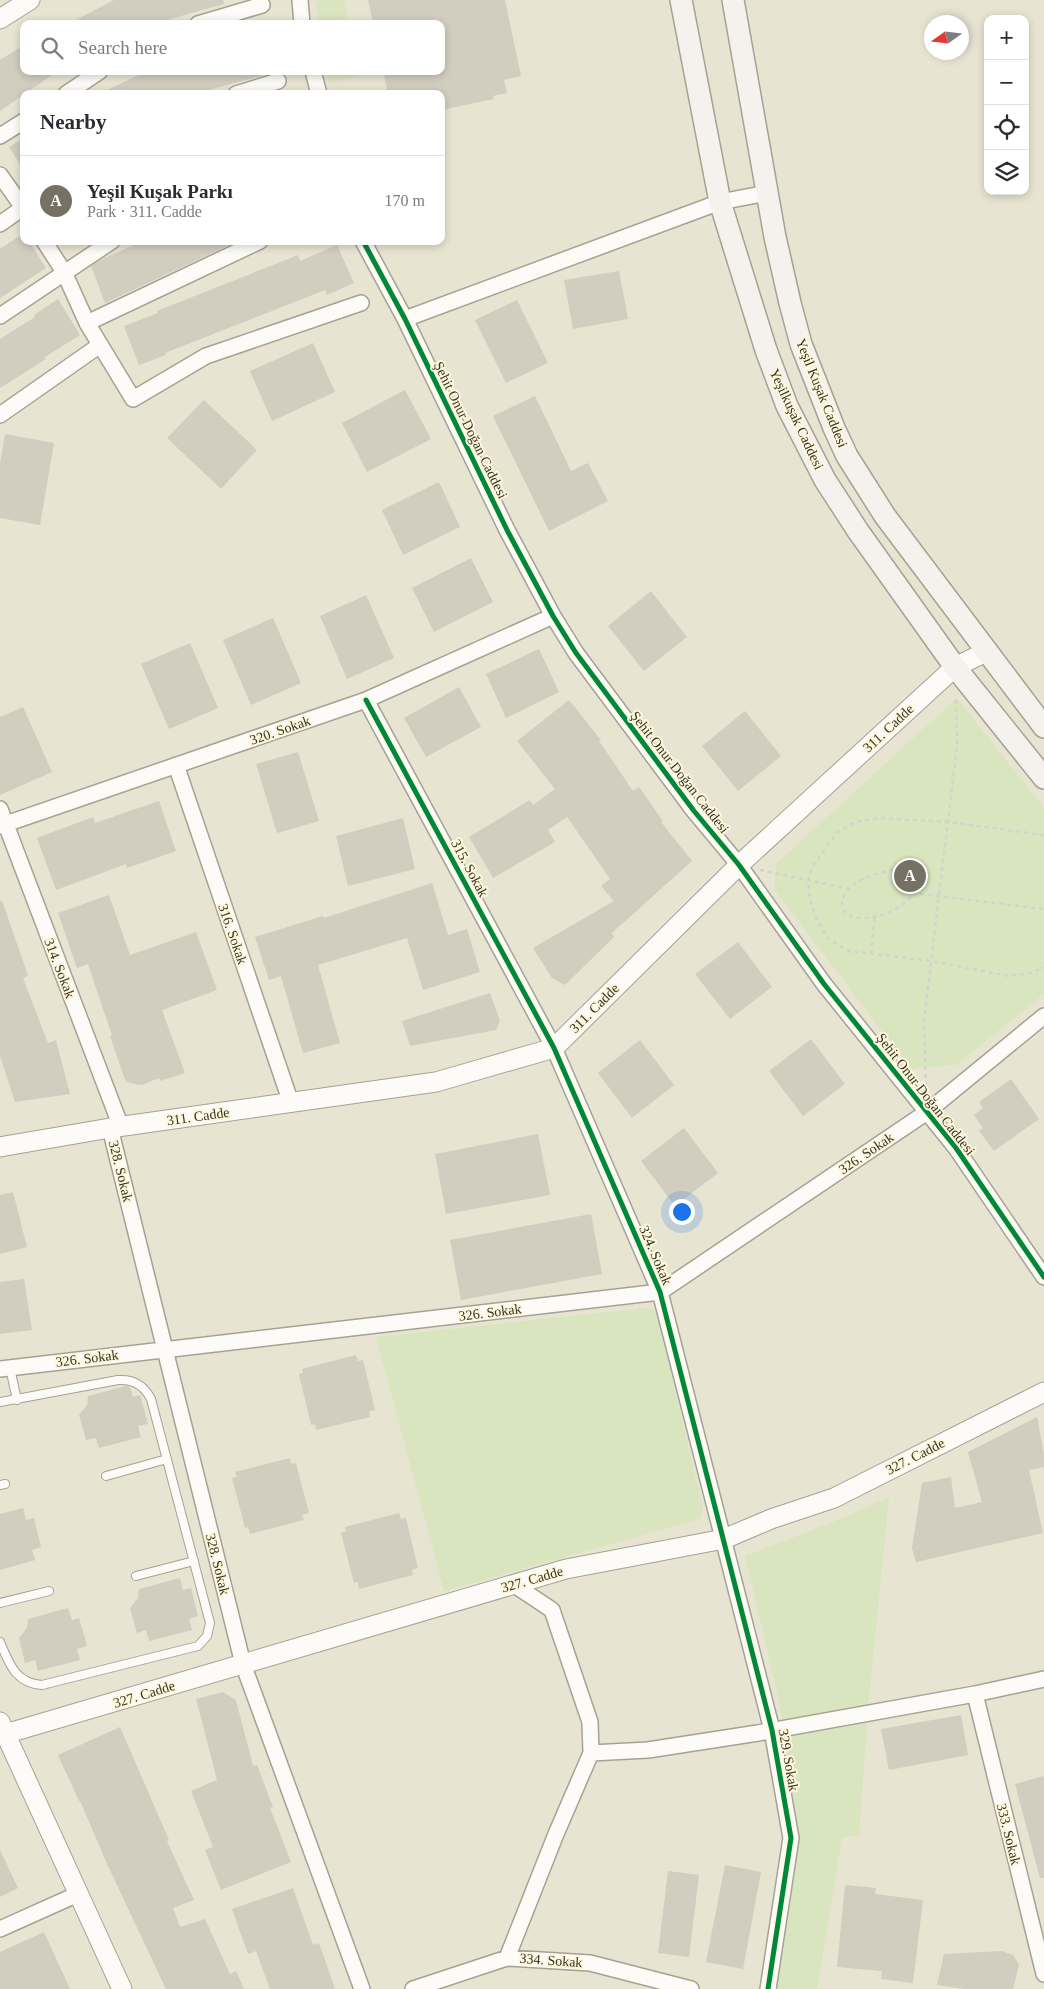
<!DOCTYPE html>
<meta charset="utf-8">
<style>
body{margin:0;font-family:Georgia,serif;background:#f7f7f7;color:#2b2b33}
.controls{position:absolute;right:15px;top:15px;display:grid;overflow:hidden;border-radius:10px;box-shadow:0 2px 8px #0003}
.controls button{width:45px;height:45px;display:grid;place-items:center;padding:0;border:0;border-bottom:1px solid #e1e1e2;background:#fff;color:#2b2b33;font:25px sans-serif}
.compass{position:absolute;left:924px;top:15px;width:45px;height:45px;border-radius:50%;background:#fff;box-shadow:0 2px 8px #0003;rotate:256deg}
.you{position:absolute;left:681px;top:1211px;width:18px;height:18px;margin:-12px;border:4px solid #fff;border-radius:50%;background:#1a73e8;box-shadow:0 0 0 8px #1a73e833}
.badge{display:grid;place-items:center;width:32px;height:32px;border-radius:50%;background:#757263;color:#fff;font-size:16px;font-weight:700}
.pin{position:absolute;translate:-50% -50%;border:2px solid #fff;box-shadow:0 1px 5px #0006}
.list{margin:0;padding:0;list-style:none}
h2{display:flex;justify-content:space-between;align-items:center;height:65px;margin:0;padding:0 20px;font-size:21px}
h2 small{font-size:16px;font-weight:400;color:#7c7c81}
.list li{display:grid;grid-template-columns:32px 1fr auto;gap:15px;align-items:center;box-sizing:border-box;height:90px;padding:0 20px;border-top:1px solid #e1e1e2}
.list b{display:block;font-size:19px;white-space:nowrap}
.list p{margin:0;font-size:16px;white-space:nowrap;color:#7c7c81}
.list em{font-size:16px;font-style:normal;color:#7c7c81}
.icon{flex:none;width:28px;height:28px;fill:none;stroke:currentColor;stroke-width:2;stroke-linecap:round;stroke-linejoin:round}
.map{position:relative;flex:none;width:1044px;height:1989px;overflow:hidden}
.search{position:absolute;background:#fff;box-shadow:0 2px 8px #0003;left:20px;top:20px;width:425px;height:55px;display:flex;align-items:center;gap:12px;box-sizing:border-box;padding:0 18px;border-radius:10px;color:#7c7c81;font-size:19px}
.panel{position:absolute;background:#fff;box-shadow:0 2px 8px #0003;left:20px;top:90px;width:425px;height:155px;border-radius:10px}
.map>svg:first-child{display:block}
.green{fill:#d9e5be}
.building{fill:#d1cdbf}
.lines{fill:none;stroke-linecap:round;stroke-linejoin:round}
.service-casing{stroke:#a5a294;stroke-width:10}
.minor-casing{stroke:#a5a294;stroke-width:18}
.tertiary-casing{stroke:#a5a294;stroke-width:21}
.secondary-casing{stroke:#a5a294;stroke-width:24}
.path{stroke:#d4d2cd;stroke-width:2.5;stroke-dasharray:4 4;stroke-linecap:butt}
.service{stroke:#fcfbf8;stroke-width:8}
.minor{stroke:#fcfbf8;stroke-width:15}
.tertiary{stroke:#fcfbf8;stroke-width:19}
.secondary{stroke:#f5f2ee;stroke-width:21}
.cycleway-casing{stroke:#fef7dc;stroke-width:8}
.cycleway{stroke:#00873e;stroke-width:5}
.labels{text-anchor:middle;stroke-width:4;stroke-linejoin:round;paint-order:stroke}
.street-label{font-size:14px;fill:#373427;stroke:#fef7dc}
</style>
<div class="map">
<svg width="1044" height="1989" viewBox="0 0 1044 1989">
<rect width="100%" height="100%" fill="#e8e4d2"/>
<!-- green -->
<path class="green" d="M 324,0 L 344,0 L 348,19 L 329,24 L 319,24 L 316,2 Z
M 327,71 L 358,71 L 358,74 L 354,77 L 329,82 Z
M 957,698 L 1044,808 L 1044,994 L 956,1065 L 911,1069 L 774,889 L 777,863 Z
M 645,1308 L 652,1309 L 658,1318 L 703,1509 L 700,1519 L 444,1591 L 376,1337 Z
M 889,1497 L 869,1698 L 859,1836 L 842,1837 L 817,1989 L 776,1989 L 786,1930 L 799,1829 L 779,1700 L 745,1556 L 851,1515 Z"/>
<!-- building -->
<path class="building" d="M 114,0 L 223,0 L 224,4 L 153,24 L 68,24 Z
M 368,0 L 505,0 L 521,76 L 504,80 L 507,93 L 493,96 L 494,99 L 441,110 L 441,94 L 388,94 L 383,71 L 441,71 L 441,24 L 373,24 Z
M 19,48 L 24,54 L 24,71 L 58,71 L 0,111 L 0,60 Z
M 147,71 L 263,71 L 264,75 L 193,94 L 99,94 Z
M 24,138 L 24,170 L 9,147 Z
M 24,233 L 24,241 L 29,241 L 46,268 L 0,298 L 0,249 Z
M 143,241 L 238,241 L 105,303 L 91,266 L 100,260 Z
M 337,245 L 354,283 L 327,295 L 325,290 L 165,353 L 166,355 L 139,365 L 124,326 L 158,313 L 157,311 L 298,255 L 300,261 Z
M 619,271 L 628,319 L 573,329 L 564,280 Z
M 58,299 L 80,335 L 45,357 L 46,359 L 0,388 L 0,339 L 35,317 L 34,315 Z
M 517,300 L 548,363 L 506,383 L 475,320 Z
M 313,343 L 335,392 L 272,421 L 250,371 Z
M 405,390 L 431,439 L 367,472 L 342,423 Z
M 535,396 L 571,471 L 588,463 L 608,501 L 549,531 L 493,416 Z
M 204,400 L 257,450 L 221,489 L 167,438 Z
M 5,434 L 54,443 L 40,525 L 0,518 L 0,464 Z
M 439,482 L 460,527 L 403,555 L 382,510 Z
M 471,558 L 493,602 L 434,632 L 412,588 Z
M 651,591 L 687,637 L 644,671 L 608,626 Z
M 366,595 L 394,658 L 347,679 L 320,616 Z
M 273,618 L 301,683 L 251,705 L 223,640 Z
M 190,643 L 218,708 L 169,729 L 141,664 Z
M 539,649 L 559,692 L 506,718 L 486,674 Z
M 459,687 L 481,727 L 426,757 L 404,718 Z
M 569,700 L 601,740 L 599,741 L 633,791 L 639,787 L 663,821 L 661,822 L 692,861 L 612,933 L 614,937 L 565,985 L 552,978 L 533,948 L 614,901 L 601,886 L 610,879 L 567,817 L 548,830 L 555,842 L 493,878 L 469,837 L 530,800 L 533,805 L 555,789 L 517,741 Z
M 23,707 L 52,772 L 0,795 L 0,717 Z
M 745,711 L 781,756 L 738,791 L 702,746 Z
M 298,752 L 319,821 L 277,833 L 256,764 Z
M 159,801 L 176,851 L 127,868 L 126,864 L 56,890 L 37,838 L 93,817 L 95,823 Z
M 403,818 L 415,869 L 348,886 L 336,836 Z
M 432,883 L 448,935 L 467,929 L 480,972 L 423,990 L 407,938 L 318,965 L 340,1043 L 303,1053 L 281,976 L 269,980 L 255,937 L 323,916 L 324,918 Z
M 109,895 L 130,955 L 196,932 L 217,990 L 162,1010 L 185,1073 L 160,1081 L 159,1078 L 142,1085 L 134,1084 L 127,1082 L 124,1077 L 110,1036 L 112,1035 L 88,964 L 77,968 L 58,913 Z
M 2,900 L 28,976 L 23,978 L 48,1043 L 56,1040 L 70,1094 L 15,1102 L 0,1056 L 0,901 Z
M 738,942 L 772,987 L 730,1019 L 695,974 Z
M 490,993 L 500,1021 L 496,1030 L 410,1046 L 402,1021 Z
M 811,1039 L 845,1084 L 803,1116 L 769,1071 Z
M 640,1040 L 674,1085 L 632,1118 L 598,1073 Z
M 1011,1079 L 1039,1119 L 994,1151 L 979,1131 L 983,1128 L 974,1115 L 983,1108 L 979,1102 Z
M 684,1128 L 718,1173 L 675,1206 L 641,1161 Z
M 538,1134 L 550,1195 L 446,1214 L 435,1154 Z
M 13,1192 L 27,1247 L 0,1254 L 0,1195 Z
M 591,1214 L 602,1274 L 461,1300 L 450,1240 Z
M 24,1279 L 32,1330 L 0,1334 L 0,1282 Z
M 356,1355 L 358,1361 L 363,1360 L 375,1410 L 369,1411 L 370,1417 L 316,1430 L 315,1424 L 311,1425 L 299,1374 L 303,1373 L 302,1369 Z
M 126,1386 L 130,1387 L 133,1397 L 140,1395 L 148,1424 L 138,1426 L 141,1437 L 99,1448 L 96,1438 L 86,1440 L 79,1415 L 87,1405 L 88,1396 Z
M 1037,1417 L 1044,1454 L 1044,1467 L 1029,1470 L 1043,1533 L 916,1562 L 912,1548 L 922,1483 L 951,1477 L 955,1508 L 982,1502 L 968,1452 Z
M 290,1458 L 291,1464 L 296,1463 L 309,1513 L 302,1515 L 304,1520 L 250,1534 L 248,1527 L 245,1528 L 232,1478 L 237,1477 L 235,1472 Z
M 23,1508 L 26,1520 L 34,1518 L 41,1547 L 32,1550 L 35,1560 L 0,1570 L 0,1514 Z
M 399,1513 L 401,1519 L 406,1518 L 418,1568 L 412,1570 L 413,1575 L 359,1589 L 358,1582 L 354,1583 L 341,1533 L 346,1531 L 345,1527 Z
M 180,1578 L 183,1590 L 191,1588 L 198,1616 L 189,1619 L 192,1630 L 149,1641 L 146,1630 L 137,1633 L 130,1608 L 138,1598 L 139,1589 Z
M 68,1608 L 72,1620 L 79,1618 L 87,1646 L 77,1649 L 80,1660 L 38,1671 L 35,1660 L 25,1663 L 19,1638 L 27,1628 L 28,1619 Z
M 223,1692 L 236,1700 L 253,1766 L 257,1765 L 273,1807 L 270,1808 L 291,1862 L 221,1890 L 205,1850 L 213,1847 L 191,1791 L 217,1780 L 196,1699 Z
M 961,1715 L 968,1755 L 889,1770 L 881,1729 Z
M 120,1727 L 169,1840 L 167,1841 L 194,1900 L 173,1908 L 180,1927 L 205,1919 L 230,1974 L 236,1971 L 244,1989 L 166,1989 L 108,1866 L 80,1801 L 79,1801 L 58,1755 Z
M 1044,1776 L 1044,1878 L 1040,1878 L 1015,1784 Z
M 0,1850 L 18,1888 L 0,1897 Z
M 725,1865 L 761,1872 L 743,1969 L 706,1962 Z
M 668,1871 L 699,1875 L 689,1957 L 658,1953 Z
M 845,1885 L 876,1888 L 875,1894 L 923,1900 L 913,1983 L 881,1979 L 882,1971 L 837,1967 Z
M 293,1888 L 313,1945 L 319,1943 L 335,1989 L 270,1989 L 256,1951 L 248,1954 L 232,1909 Z
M 44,1932 L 70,1989 L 0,1989 L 0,1952 Z
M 1002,1951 L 1013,1955 L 1019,1965 L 1013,1989 L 964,1989 L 937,1985 L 944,1954 Z"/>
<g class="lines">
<!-- service casing -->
<g class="service-casing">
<path id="service" d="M 10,1368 L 17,1400
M 0,1402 L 118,1380 C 133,1379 144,1385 151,1399 L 210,1623 L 207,1636 L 198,1646 L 42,1685 C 15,1683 9,1663 0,1642
M 106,1476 L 167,1459
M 0,1485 L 5,1484
M 136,1576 L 194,1561
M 0,1603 L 49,1591"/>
</g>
<!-- minor casing -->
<g class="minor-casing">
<path id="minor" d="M 300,0 L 302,24
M 198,24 L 262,5
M 313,71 L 319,94
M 66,94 L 100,71
M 236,94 L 278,81
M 0,136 L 24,121
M 0,175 L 24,209
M 0,224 L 24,207
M 44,241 L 64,272 L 87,323 L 133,399 L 206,356 L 361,303
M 363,241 L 405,319 L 507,530 L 553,616 L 576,653 L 694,811 L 739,865 L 824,984 L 956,1148 L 1044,1277
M 0,316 L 112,241
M 405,319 L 720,202 L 767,193
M 87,323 L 260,241
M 0,415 L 100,345
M 366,700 L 554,1048 L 660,1292 L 772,1730 L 791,1838 L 768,1989
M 176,765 L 291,1103
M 0,809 L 121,1127
M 0,826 L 366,700 L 553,616
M 110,1128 L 243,1664 L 362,1989
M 0,1369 L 660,1292 L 927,1112 L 1044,1016
M 513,1584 L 552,1610 L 590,1722 L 591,1753
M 975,1694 L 1044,1974
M 0,1929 L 78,1894
M 507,1958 L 556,1834 L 591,1753 L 648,1750 L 758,1733 L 975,1694 L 1044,1679
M 413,1989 L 507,1958 L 590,1963 L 691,1989"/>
</g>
<!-- tertiary casing -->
<g class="tertiary-casing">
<path id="tertiary" d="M 0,19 L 30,0
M 0,1147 L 110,1128 L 436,1082 L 554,1048 L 739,865 L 955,667 L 986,652
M 0,1722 L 122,1989
M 5,1734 L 566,1569 L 724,1539 L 771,1519 L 834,1498 L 1044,1392"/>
</g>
<!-- secondary casing -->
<g class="secondary-casing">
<path id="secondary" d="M 681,0 L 720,202 L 766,350 L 787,406 L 825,480 L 858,531 L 955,667 L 1044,778
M 733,0 L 775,237 L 790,303 L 801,344 L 834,428 L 847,456 L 885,516 L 1044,727"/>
</g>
<!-- path -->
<path class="path" d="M 1044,835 L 948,822 L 878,818 L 855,822 L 839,831 L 825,849 L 813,866 L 808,880 L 810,900 L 816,918 L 828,939 L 849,951 L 931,961 L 1009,976 L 1031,973 L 1044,967
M 760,870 L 849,889
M 890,870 L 907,871 L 915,877 C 915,880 916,885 915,889 C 909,909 864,927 846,913 C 843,911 842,906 842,903 C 845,881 873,875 890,870 Z
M 912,893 L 1044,909
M 871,954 L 875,916
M 926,1086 L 924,1021 L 957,746 L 956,698"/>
<!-- service -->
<use href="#service" class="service"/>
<!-- minor -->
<use href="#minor" class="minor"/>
<!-- tertiary -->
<use href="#tertiary" class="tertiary"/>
<!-- secondary -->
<use href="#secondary" class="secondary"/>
<!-- cycleway casing -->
<g class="cycleway-casing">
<path id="cycleway" d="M 363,241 L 405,319 L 507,530 L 553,616 L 576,653 L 694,811 L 739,865 L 824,984 L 956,1148 L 1044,1277
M 366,700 L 554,1048 L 660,1292 L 772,1730 L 791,1838 L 768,1989"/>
</g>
<!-- cycleway -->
<use href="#cycleway" class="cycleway"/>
</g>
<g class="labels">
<!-- street labels -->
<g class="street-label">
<text transform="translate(822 393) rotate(68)" y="5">Yeşil Kuşak Caddesi</text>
<text transform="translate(797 419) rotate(65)" y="5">Yeşilkuşak Caddesi</text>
<text transform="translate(471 430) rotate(64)" y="5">Şehit Onur Doğan Caddesi</text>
<text transform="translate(888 728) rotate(-43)" y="5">311. Cadde</text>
<text transform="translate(280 730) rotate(-19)" y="5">320. Sokak</text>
<text transform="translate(680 772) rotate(52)" y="5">Şehit Onur Doğan Caddesi</text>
<text transform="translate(470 868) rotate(62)" y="5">315. Sokak</text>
<text transform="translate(233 934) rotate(71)" y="5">316. Sokak</text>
<text transform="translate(60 968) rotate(69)" y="5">314. Sokak</text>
<text transform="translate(594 1008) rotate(-45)" y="5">311. Cadde</text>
<text transform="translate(926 1094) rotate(52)" y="5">Şehit Onur Doğan Caddesi</text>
<text transform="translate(198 1116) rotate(-8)" y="5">311. Cadde</text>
<text transform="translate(866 1153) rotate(-34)" y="5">326. Sokak</text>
<text transform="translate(121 1171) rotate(76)" y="5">328. Sokak</text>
<text transform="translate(656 1255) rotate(67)" y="5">324. Sokak</text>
<text transform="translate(490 1312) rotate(-7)" y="5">326. Sokak</text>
<text transform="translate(87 1358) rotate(-7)" y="5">326. Sokak</text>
<text transform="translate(915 1456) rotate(-27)" y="5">327. Cadde</text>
<text transform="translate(218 1564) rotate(76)" y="5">328. Sokak</text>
<text transform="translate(532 1579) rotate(-16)" y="5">327. Cadde</text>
<text transform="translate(144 1694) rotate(-17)" y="5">327. Cadde</text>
<text transform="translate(789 1760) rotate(80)" y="5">329. Sokak</text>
<text transform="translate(1009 1834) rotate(76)" y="5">333. Sokak</text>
<text transform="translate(551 1960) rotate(4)" y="5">334. Sokak</text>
</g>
</g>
</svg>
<div class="controls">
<button>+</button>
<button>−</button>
<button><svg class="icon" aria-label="locate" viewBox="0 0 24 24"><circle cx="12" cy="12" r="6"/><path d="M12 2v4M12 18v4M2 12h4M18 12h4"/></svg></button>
<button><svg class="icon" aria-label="layers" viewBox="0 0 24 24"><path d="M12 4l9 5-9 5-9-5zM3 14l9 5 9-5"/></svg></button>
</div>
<svg class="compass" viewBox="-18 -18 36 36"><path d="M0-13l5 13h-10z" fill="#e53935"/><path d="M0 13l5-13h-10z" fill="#7c7c81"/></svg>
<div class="you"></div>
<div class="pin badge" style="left:910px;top:876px">A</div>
<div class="search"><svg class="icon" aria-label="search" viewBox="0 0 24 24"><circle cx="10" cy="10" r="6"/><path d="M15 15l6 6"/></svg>Search here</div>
<section class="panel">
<h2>Nearby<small></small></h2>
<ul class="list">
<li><span class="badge">A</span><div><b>Yeşil Kuşak Parkı</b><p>Park · 311. Cadde</p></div><em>170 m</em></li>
</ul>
</section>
</div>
